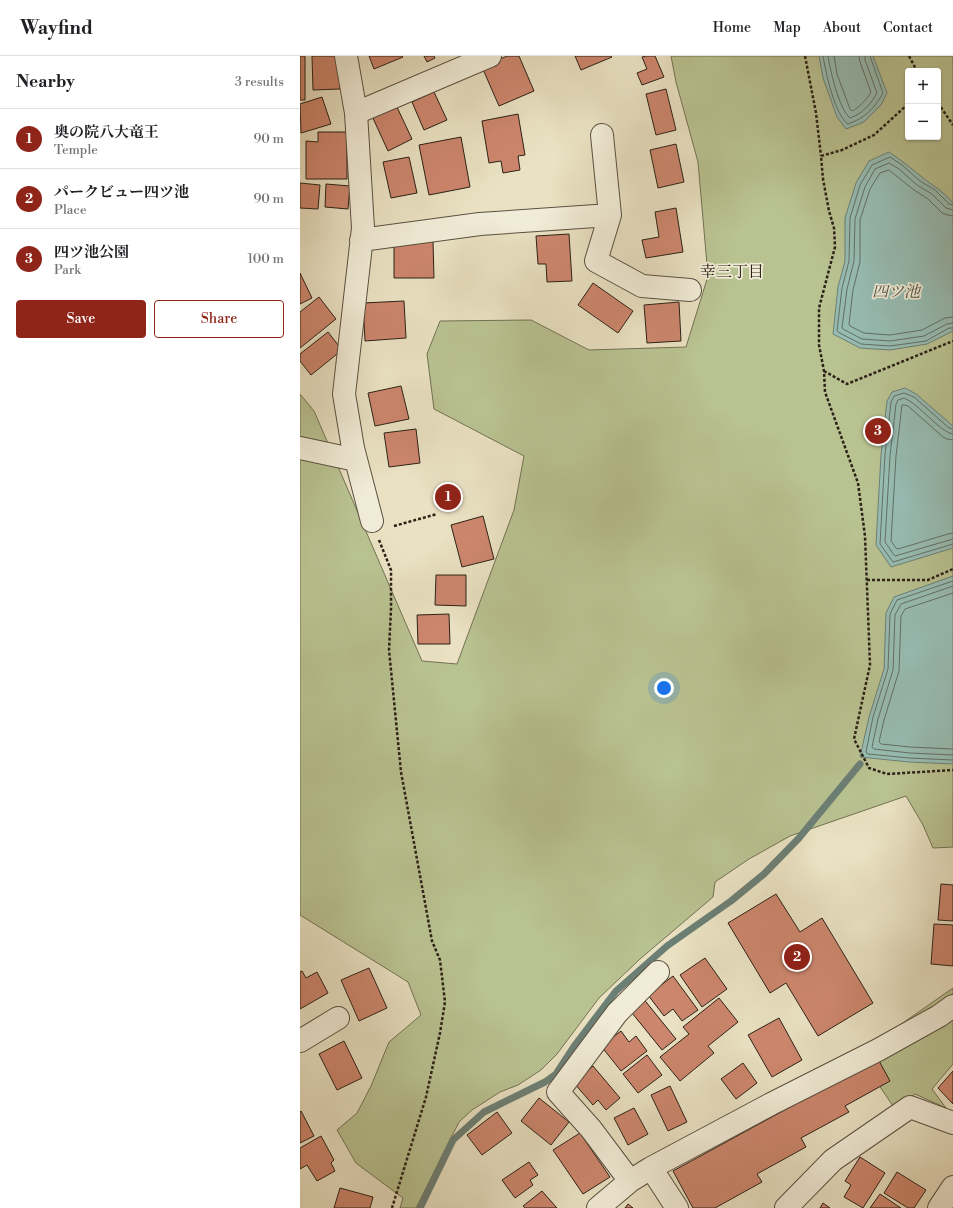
<!DOCTYPE html>
<meta charset="utf-8">
<style>
body{margin:0;font-family:"Libre Bodoni","Noto Serif JP",serif;background:#f6f6f6;color:#202124}
.controls{position:absolute;right:12px;top:12px;display:grid;overflow:hidden;border-radius:4px;box-shadow:0 1px 3px #0004}
.controls button{width:36px;height:36px;display:grid;place-items:center;padding:0;border:0;border-bottom:1px solid #e0e0e0;background:#fff;color:#202124;font:20px sans-serif}
.you{position:absolute;left:364px;top:632px;width:14px;height:14px;margin:-10px;border:3px solid #fff;border-radius:50%;background:#1a73e8;box-shadow:0 0 0 6px #1a73e833}
.badge{display:grid;place-items:center;width:26px;height:26px;border-radius:50%;background:#8f2418;color:#fff;font-size:13px;font-weight:700}
.pin{position:absolute;translate:-50% -50%;border:2px solid #fff;box-shadow:0 1px 4px #0006}
.list{margin:0;padding:0;list-style:none}
h2{display:flex;justify-content:space-between;align-items:center;height:52px;margin:0;padding:0 16px;font-size:17px}
h2 small{font-size:13px;font-weight:400;color:#757577}
.list li{display:grid;grid-template-columns:26px 1fr auto;gap:12px;align-items:center;box-sizing:border-box;height:60px;padding:0 16px;border-top:1px solid #e0e0e0}
.list b{display:block;font-size:15px;white-space:nowrap}
.list p{margin:0;font-size:13px;white-space:nowrap;color:#757577}
.list em{font-size:13px;font-style:normal;color:#757577}
.actions{display:flex;gap:8px;padding:12px 16px}
.actions a{flex:1;padding:9px 0;border:1px solid #8f2418;border-radius:4px;text-align:center;font-size:14px;color:#8f2418}
.actions .main{background:#8f2418;color:#fff}
.map{position:relative;flex:none;width:653px;height:1152px;overflow:hidden}
header{display:flex;align-items:center;gap:24px;box-sizing:border-box;height:56px;padding:0 20px;background:#fff;border-bottom:1px solid #e0e0e0}
header strong{font-size:19px}
nav{display:flex;gap:22px;margin-inline-start:auto;font-size:14px}
main{display:flex}
aside{flex:1;background:#fff}
.map>svg:first-child{display:block}
.green{fill:#b9c291;stroke:#727254;fill-rule:evenodd}
.water{fill:#97bdb4;stroke:#6c7f75}
.lines{fill:none;stroke-linecap:round;stroke-linejoin:round}
.shore{stroke:#626f66;stroke-width:1}
.stream{stroke:#6c7f75;stroke-width:7}
.building{fill:#cc866d;stroke:#2c2117}
.street-casing{stroke:#5b5142;stroke-width:24}
.path{stroke:#2c2117;stroke-width:2.5;stroke-dasharray:3 2;stroke-linecap:butt}
.street{stroke:#f1ecd7;stroke-width:22}
.labels{text-anchor:middle;stroke-width:3.5;stroke-linejoin:round;paint-order:stroke}
.neighbourhood-label{font-size:16px;fill:#2c2117;stroke:#f1ecd7}
.water-label{font-size:16px;font-style:italic;fill:#4c5046;stroke:#f1ecd7}
</style>
<header>
<strong>Wayfind</strong>
<nav><a>Home</a><a>Map</a><a>About</a><a>Contact</a></nav>
</header>
<main>
<aside>
<h2>Nearby<small>3 results</small></h2>
<ul class="list">
<li><span class="badge">1</span><div><b>奥の院八大竜王</b><p>Temple</p></div><em>90 m</em></li>
<li><span class="badge">2</span><div><b>パークビュー四ツ池</b><p>Place</p></div><em>90 m</em></li>
<li><span class="badge">3</span><div><b>四ツ池公園</b><p>Park</p></div><em>100 m</em></li>
</ul>
<div class="actions"><a class="main">Save</a><a>Share</a></div>
</aside>
<div class="map">
<svg width="653" height="1152" viewBox="0 0 653 1152">
<rect width="100%" height="100%" fill="#e9e1c2"/>
<filter id="stains"><feTurbulence type="fractalNoise" baseFrequency=".005" numOctaves="4"/><feColorMatrix values="0 0 0 0 .2 0 0 0 0 .09 0 0 0 0 .02 0 0 0 .5 -.17"/></filter>
<radialGradient id="worn" r=".72"><stop offset=".6" stop-color="#630" stop-opacity="0"/><stop offset="1" stop-color="#630" stop-opacity=".3"/></radialGradient>
<!-- green -->
<path class="green" d="M 371,0 L 653,0 L 653,791 L 633,792 L 623,769 L 606,740 L 490,780 L 449,803 L 415,826 L 413,841 L 340,903 L 299,942 L 257,998 L 241,1014 L 218,1029 L 200,1036 L 172,1054 L 159,1066 L 116,1152 L 100,1152 L 103,1142 L 56,1107 L 37,1074 L 57,1057 L 71,1030 L 89,986 L 121,959 L 108,926 L 0,859 L 0,338 L 14,355 L 122,605 L 157,608 L 214,454 L 224,400 L 134,353 L 127,298 L 140,265 L 231,264 L 289,294 L 386,291 L 408,220 L 398,106 L 376,26 ZM 608,15 L 638,15 L 638,81 L 608,81 Z
M 653,932 L 653,1008 L 632,1033 L 646,1052 L 615,1038 L 595,1053 L 556,995 L 597,971 Z"/>
<!-- water -->
<path class="water" d="M 519,0 L 573,0 L 587,37 L 581,49 L 564,66 L 546,73 L 537,61 L 523,22 Z
M 589,96 C 601,104 611,112 622,121 C 633,130 643,135 653,147 L 653,275 L 627,288 L 590,294 L 560,292 L 533,278 L 538,231 L 545,205 L 545,162 L 556,127 L 569,105 Z
M 605,332 L 616,338 L 653,370 L 653,492 L 591,511 L 576,489 L 581,399 L 587,345 L 592,336 Z
M 653,520 L 653,708 L 609,706 L 560,701 L 569,661 L 584,613 L 586,557 L 594,541 Z"/>
<g class="lines">
<!-- shore -->
<path class="shore" d="M 523,0 C 526,17 534,57 548,68 C 565,62 574,53 583,37 L 570,0
M 528,0 C 530,14 539,53 550,62 C 562,58 571,48 577,37 L 565,4 L 565,0
M 534,0 L 537,18 L 550,53 L 552,55 C 559,52 567,43 571,36 L 560,6 L 559,0
M 653,149 L 649,148 L 635,134 L 620,125 L 602,109 L 590,101 L 572,109 L 560,129 L 550,162 L 549,205 L 542,232 L 537,275 L 538,276 L 561,288 L 590,290 L 626,285 L 649,272 L 653,272
M 653,154 L 646,152 L 632,138 L 617,129 L 599,113 L 589,107 L 575,113 L 565,131 L 555,163 L 554,205 L 547,233 L 542,272 L 543,273 L 562,283 L 590,285 L 624,280 L 647,268 L 653,267
M 653,160 L 648,159 L 642,157 L 628,143 L 614,134 L 589,114 L 580,117 L 570,133 L 560,164 L 560,206 L 553,234 L 549,268 L 550,270 L 564,277 L 590,279 L 622,274 L 645,262 L 653,261
M 653,373 L 649,372 L 614,341 L 604,337 L 594,340 L 591,346 L 585,399 L 580,488 L 593,506 L 653,488
M 653,378 C 641,377 619,348 604,342 L 598,344 L 596,348 L 590,400 L 585,486 L 594,499 L 595,500 L 653,483
M 653,384 L 647,383 L 643,381 L 608,350 L 604,349 L 602,349 L 596,400 L 591,485 L 596,492 L 598,493 L 648,478 L 653,477
M 653,525 L 597,544 L 590,558 L 588,613 L 573,661 L 566,696 L 568,698 L 609,702 L 653,704
M 653,530 L 601,548 L 595,559 L 593,614 L 578,663 L 572,691 L 574,693 L 610,697 L 653,699
M 653,537 L 605,553 L 601,560 L 599,615 L 584,664 L 579,686 L 581,688 L 610,691 L 653,693"/>
<!-- stream -->
<path class="stream" d="M 120,1152 L 153,1084 L 184,1056 L 245,1026 L 256,1018 L 275,989 L 316,935 L 367,890 L 431,845 L 464,818 L 499,782 L 560,708"/>
</g>
<!-- building -->
<path class="building" d="M 0,0 L 5,0 L 5,44 L 0,44 Z
M 12,0 L 39,0 L 40,33 L 13,34 Z
M 69,0 L 102,0 L 103,1 L 74,13 Z
M 124,0 L 134,0 L 135,2 L 127,6 Z
M 207,0 L 219,0 L 234,35 L 199,50 L 182,11 Z
M 275,0 L 311,0 L 312,1 L 281,14 Z
M 346,0 L 355,0 L 364,21 L 342,29 L 337,17 L 347,13 L 342,1 Z
M 366,33 L 376,74 L 356,79 L 346,38 Z
M 134,36 L 147,64 L 124,74 L 112,46 Z
M 22,41 L 31,68 L 1,77 L 0,48 Z
M 96,49 L 112,83 L 88,95 L 72,60 Z
M 218,58 L 225,99 L 218,100 L 220,114 L 203,117 L 201,105 L 189,107 L 182,65 Z
M 18,76 L 47,76 L 47,123 L 6,123 L 6,85 L 18,86 Z
M 161,81 L 170,131 L 129,139 L 119,89 Z
M 376,88 L 384,126 L 358,132 L 350,94 Z
M 109,101 L 117,137 L 91,142 L 83,106 Z
M 0,127 L 20,129 L 18,153 L 0,152 Z
M 26,128 L 50,130 L 48,153 L 25,151 Z
M 376,152 L 383,196 L 346,202 L 342,184 L 359,181 L 355,156 Z
M 269,178 L 272,225 L 247,226 L 246,208 L 238,208 L 236,180 Z
M 94,185 L 133,185 L 134,222 L 94,222 Z
M 0,217 L 12,242 L 0,248 Z
M 293,227 L 333,255 L 318,277 L 278,249 Z
M 19,241 L 36,263 L 0,292 L 0,256 Z
M 104,245 L 106,282 L 65,285 L 63,247 Z
M 379,246 L 381,285 L 347,287 L 344,249 Z
M 28,276 L 42,294 L 11,319 L 0,305 L 0,298 Z
M 101,330 L 109,363 L 75,370 L 68,337 Z
M 116,373 L 120,407 L 89,411 L 84,377 Z
M 183,460 L 194,503 L 162,511 L 151,469 Z
M 136,519 L 166,519 L 166,550 L 135,549 Z
M 149,558 L 150,588 L 118,588 L 117,559 Z
M 641,828 L 653,829 L 653,865 L 638,864 Z
M 476,838 L 500,876 L 522,862 L 573,947 L 518,980 L 486,927 L 470,937 L 428,867 Z
M 634,868 L 653,869 L 653,910 L 631,908 Z
M 405,902 L 427,933 L 402,951 L 380,919 Z
M 69,912 L 87,952 L 59,965 L 41,924 Z
M 2,915 L 6,922 L 17,916 L 28,937 L 0,953 L 0,916 Z
M 373,920 L 398,954 L 382,965 L 373,953 L 364,960 L 348,939 Z
M 342,941 L 376,983 L 362,994 L 328,952 Z
M 419,942 L 438,966 L 408,990 L 414,997 L 380,1025 L 360,1001 L 389,978 L 383,971 Z
M 479,962 L 502,1004 L 472,1021 L 448,979 Z
M 321,975 L 329,986 L 336,980 L 347,995 L 321,1015 L 301,990 Z
M 44,985 L 62,1022 L 37,1034 L 19,998 Z
M 347,999 L 362,1019 L 338,1037 L 323,1018 Z
M 578,1003 L 590,1025 L 545,1050 L 549,1056 L 501,1082 L 506,1091 L 457,1118 L 462,1126 L 415,1152 L 393,1152 L 373,1115 Z
M 443,1007 L 457,1027 L 436,1043 L 421,1023 Z
M 293,1010 L 320,1042 L 306,1054 L 298,1044 L 293,1049 L 274,1027 Z
M 653,1015 L 653,1048 L 638,1032 Z
M 370,1030 L 387,1066 L 368,1075 L 351,1039 Z
M 239,1042 L 269,1066 L 251,1089 L 221,1065 Z
M 334,1052 L 348,1078 L 328,1089 L 314,1062 Z
M 1,1055 L 14,1080 L 0,1087 L 0,1056 Z
M 197,1056 L 212,1077 L 182,1099 L 167,1079 Z
M 280,1077 L 310,1121 L 283,1138 L 253,1094 Z
M 21,1080 L 34,1104 L 31,1107 L 35,1115 L 17,1125 L 7,1109 L 0,1113 L 0,1092 Z
M 560,1101 L 585,1117 L 563,1152 L 544,1141 L 551,1129 L 545,1125 Z
M 229,1106 L 238,1119 L 230,1124 L 233,1129 L 215,1142 L 202,1124 Z
M 597,1116 L 626,1134 L 614,1152 L 608,1152 L 584,1137 Z
M 40,1132 L 73,1141 L 70,1152 L 34,1152 Z
M 242,1135 L 257,1152 L 225,1152 L 223,1150 Z
M 580,1138 L 601,1152 L 570,1152 Z
M 523,1147 L 530,1152 L 520,1152 Z
M 328,1148 L 333,1152 L 325,1152 Z"/>
<g class="lines">
<!-- street casing -->
<g class="street-casing">
<path id="street" d="M 46,0 L 56,57 L 63,172 L 44,338 L 53,392 L 72,465
M 56,57 L 190,0
M 302,79 L 310,159
M 61,184 L 180,168 L 310,159 L 296,205 L 342,230 L 390,234
M 0,392 L 56,404
M 0,985 L 38,962
M 351,1112 L 377,1152
M 330,1125 L 291,1073 L 258,1036 L 317,957 L 358,916
M 298,1152 L 330,1125 L 351,1112 L 471,1048 L 578,994 L 639,960 L 653,950
M 486,1152 L 533,1104 L 610,1051 L 653,1067
M 639,1152 L 653,1131"/>
</g>
<!-- path -->
<path class="path" d="M 505,0 L 516,57 L 521,100
M 609,0 L 617,15
M 638,47 L 653,69
M 608,48 L 574,79 L 542,94 L 521,100 L 523,123 L 529,155 L 534,172 L 535,191 L 519,252 L 519,289 L 524,315 L 525,336 L 558,427 L 565,480 L 570,609 L 554,683 L 569,712 L 587,718 L 653,714
M 524,315 L 547,328 L 653,285
M 94,470 L 137,458
M 79,484 L 91,514 L 91,553 L 89,594 L 101,716 L 132,885 L 140,904 L 145,946 L 140,977 L 126,1041 L 92,1152
M 567,524 L 628,524 L 653,513"/>
<!-- street -->
<use href="#street" class="street"/>
</g>
<g class="labels">
<!-- neighbourhood labels -->
<g class="neighbourhood-label">
<text x="432" y="221">幸三丁目</text>
</g>
<!-- water labels -->
<g class="water-label">
<text x="596" y="241">四ツ池</text>
</g>
</g>
<rect width="100%" height="100%" filter="url(#stains)"/>
<rect width="100%" height="100%" fill="url(#worn)"/>
</svg>
<div class="controls">
<button>+</button>
<button>−</button>
</div>
<div class="you"></div>
<div class="pin badge" style="left:148px;top:441px">1</div>
<div class="pin badge" style="left:497px;top:901px">2</div>
<div class="pin badge" style="left:578px;top:375px">3</div>
</div>
</main>
